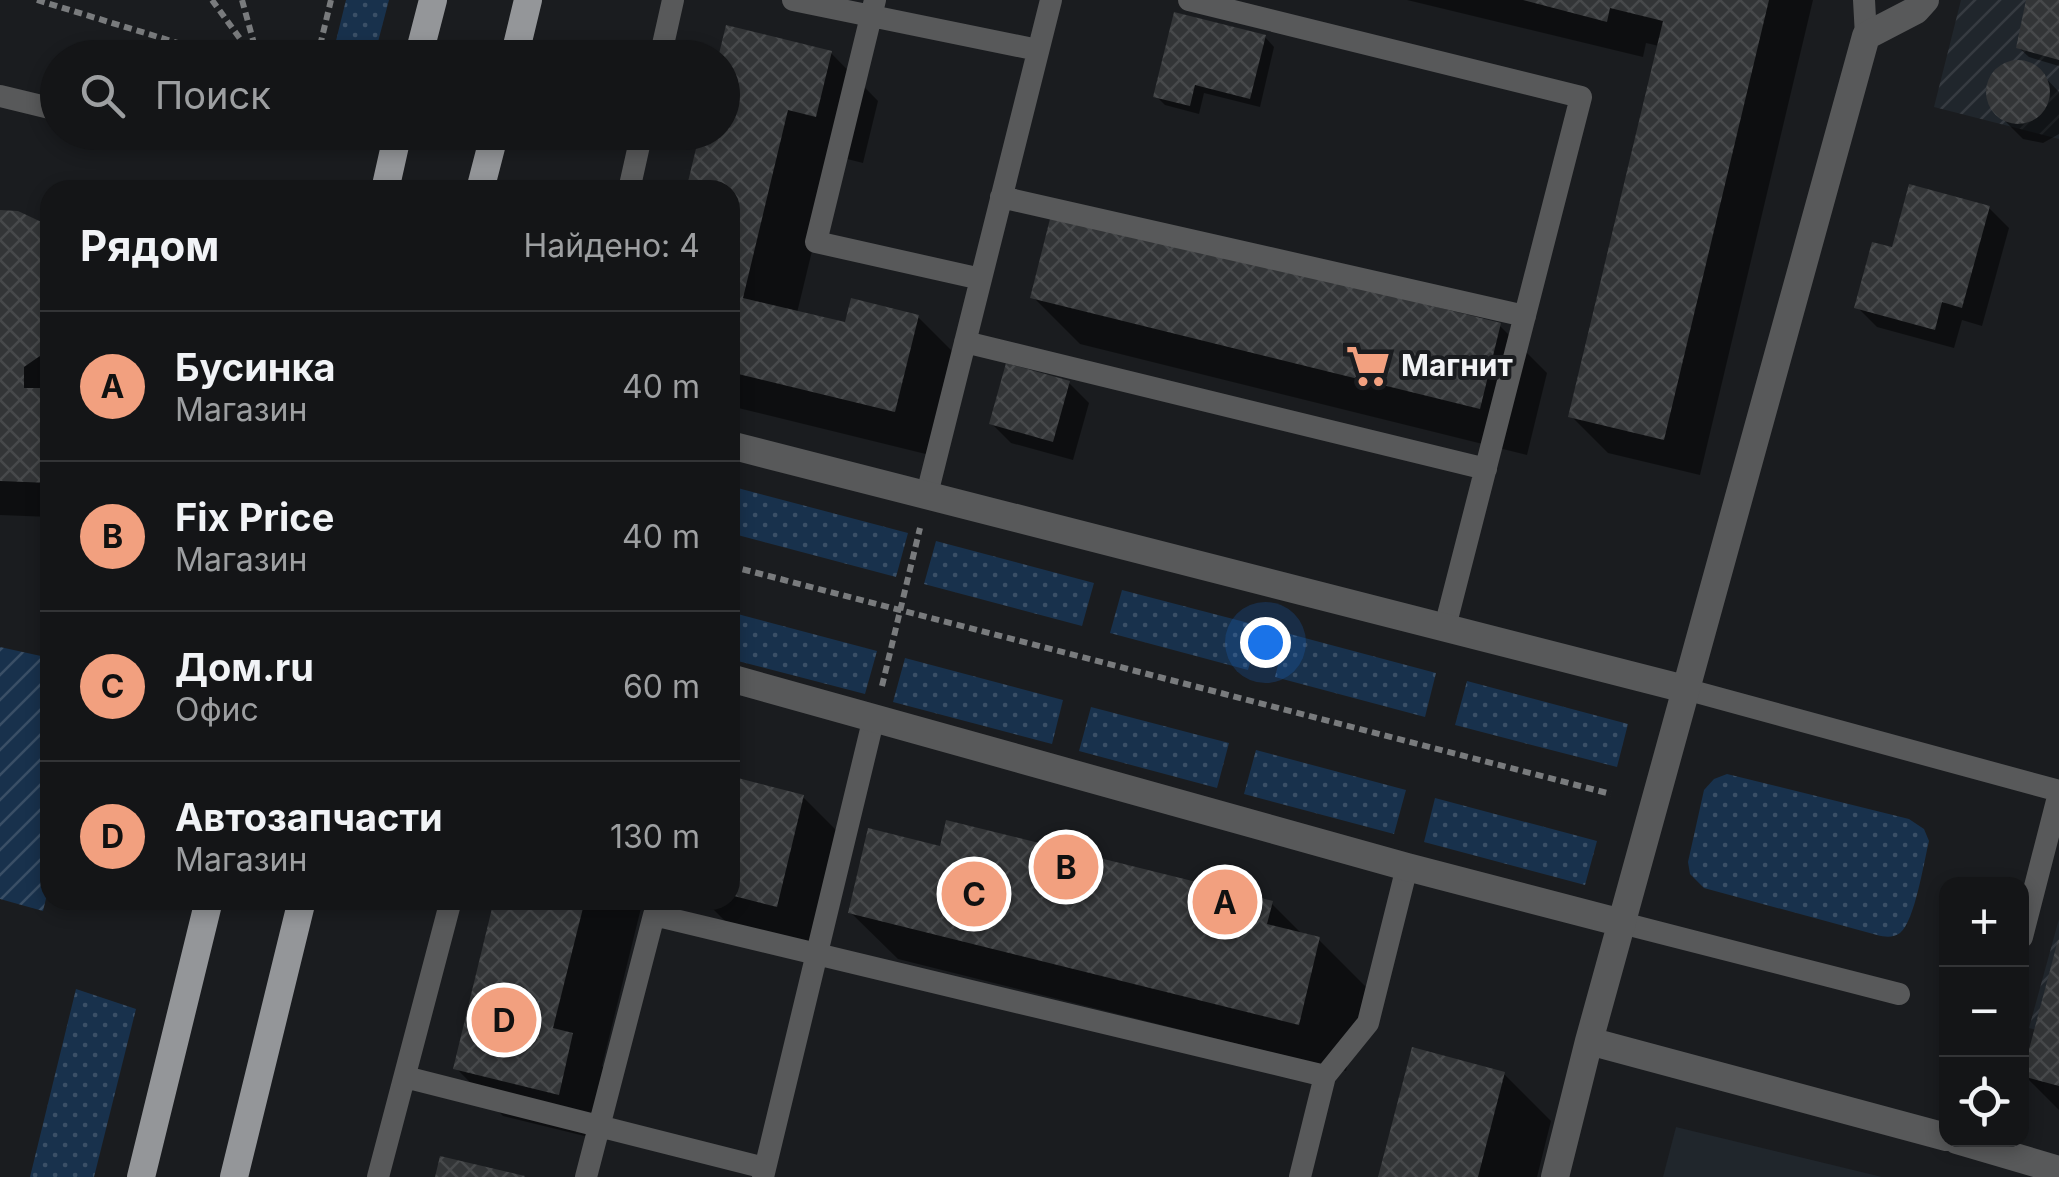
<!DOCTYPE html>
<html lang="ru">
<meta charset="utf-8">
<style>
body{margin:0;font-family:Inter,sans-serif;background:#212224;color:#f1f3f6}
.controls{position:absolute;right:30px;bottom:30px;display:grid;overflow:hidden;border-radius:20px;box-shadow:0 5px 15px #0003}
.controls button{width:90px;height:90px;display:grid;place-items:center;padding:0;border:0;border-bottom:2px solid #333436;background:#141517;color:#f1f3f6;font:50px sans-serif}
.you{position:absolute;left:1265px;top:642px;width:35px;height:35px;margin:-25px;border:8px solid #fff;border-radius:50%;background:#1a73e8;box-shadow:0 0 0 15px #1a73e833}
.badge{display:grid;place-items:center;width:65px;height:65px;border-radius:50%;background:#f2a07f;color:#111;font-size:32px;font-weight:700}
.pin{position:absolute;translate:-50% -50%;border:5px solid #fff;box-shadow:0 2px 10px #0006}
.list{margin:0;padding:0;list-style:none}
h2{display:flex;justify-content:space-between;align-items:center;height:130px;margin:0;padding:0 40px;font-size:42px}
h2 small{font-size:32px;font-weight:400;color:#9d9fa1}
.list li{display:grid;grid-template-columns:65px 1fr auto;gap:30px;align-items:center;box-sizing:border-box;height:150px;padding:0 40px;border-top:2px solid #333436}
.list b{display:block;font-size:38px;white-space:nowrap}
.list p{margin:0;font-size:32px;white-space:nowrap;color:#9d9fa1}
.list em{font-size:32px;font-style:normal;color:#9d9fa1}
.icon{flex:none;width:55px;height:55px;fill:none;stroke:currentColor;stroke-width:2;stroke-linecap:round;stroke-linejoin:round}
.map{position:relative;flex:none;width:2059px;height:1177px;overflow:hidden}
.search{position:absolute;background:#141517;box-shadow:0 5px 15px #0003;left:40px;top:40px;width:700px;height:110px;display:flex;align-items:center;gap:25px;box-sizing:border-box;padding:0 35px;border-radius:55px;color:#9d9fa1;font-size:38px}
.panel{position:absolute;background:#141517;box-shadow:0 5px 15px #0003;left:40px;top:180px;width:700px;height:730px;border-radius:30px}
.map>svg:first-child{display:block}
.built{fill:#20262c}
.industrial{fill:url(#industrial-furrows)}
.grass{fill:url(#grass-dots)}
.garden{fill:url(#garden-furrows)}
.shadow{fill:#0007}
.building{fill:url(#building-cross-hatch)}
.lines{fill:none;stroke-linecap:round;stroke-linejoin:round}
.path{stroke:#797b7d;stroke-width:6;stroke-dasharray:8 5;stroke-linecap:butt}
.service{stroke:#58595a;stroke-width:22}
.minor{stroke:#58595a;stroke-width:28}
.primary{stroke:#949699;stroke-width:28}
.labels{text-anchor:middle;stroke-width:8;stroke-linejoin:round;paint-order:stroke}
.poi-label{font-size:30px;font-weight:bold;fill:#f2f3f5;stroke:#1a1c1f;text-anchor:start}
</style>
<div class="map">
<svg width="2059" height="1177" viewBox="0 0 2059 1177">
<defs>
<pattern id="industrial-furrows" width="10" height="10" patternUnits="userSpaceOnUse" patternTransform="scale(2.5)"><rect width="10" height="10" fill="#20262c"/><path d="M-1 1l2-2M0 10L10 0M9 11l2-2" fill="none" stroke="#363b41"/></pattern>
<pattern id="grass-dots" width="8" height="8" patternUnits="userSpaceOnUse" patternTransform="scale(2.5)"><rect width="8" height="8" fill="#18314c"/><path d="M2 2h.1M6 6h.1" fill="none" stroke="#3a4f66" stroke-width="1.8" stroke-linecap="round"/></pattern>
<pattern id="garden-furrows" width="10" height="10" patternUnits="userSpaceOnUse" patternTransform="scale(2.5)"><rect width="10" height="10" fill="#18314c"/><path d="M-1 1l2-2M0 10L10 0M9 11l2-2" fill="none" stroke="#3a4f66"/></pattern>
<pattern id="building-cross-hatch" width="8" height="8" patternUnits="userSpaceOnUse" patternTransform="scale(2.5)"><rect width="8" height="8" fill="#333537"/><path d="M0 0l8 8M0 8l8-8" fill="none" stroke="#47494b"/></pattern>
</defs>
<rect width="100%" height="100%" fill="#1a1c1f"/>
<!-- built -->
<path class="built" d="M 1676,1127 L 1882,1177 L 1663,1177 Z"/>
<!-- industrial -->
<path class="industrial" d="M 1961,0 L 2059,0 L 2059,139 L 1934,107 Z
M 2059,919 L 2059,1036 L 2029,1028 Z"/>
<!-- grass -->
<path class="grass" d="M 346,0 L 389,0 L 374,57 L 332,57 Z
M 730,486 L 908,533 L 896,577 L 730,533 Z
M 936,541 L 1094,583 L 1082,626 L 924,584 Z
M 1122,590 L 1260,626 L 1248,670 L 1110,633 Z
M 730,612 L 877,651 L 865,694 L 730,659 Z
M 1286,633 L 1436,673 L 1425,717 L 1275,677 Z
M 905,658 L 1063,700 L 1052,744 L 893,702 Z
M 1467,681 L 1628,724 L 1617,767 L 1455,725 Z
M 1091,707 L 1229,743 L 1217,788 L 1079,751 Z
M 1256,750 L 1406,790 L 1394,834 L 1244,794 Z
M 1727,774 L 1909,819 L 1924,829 L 1929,841 C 1924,861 1915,921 1900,933 C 1893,938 1885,937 1877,935 L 1704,888 L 1690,874 L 1688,862 L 1704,790 L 1714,779 Z
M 1435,798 L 1597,841 L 1585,885 L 1424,842 Z
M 76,989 L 136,1009 L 94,1177 L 30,1177 Z"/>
<!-- garden -->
<path class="garden" d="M 0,647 L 50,658 L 50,882 L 43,911 L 0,899 Z"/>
<!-- shadow -->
<path class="shadow" d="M 1407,0 L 1813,0 L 1700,475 L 1608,453 L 1571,416 L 1659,46 L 1646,43 L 1643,57 Z
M 2028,0 L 2059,0 L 2059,66 L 2029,57 L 2019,48 Z
M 1265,37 L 1274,47 L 1260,107 L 1204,93 L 1199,114 L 1165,105 L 1156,96 Z
M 831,53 L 878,101 L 863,163 L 835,156 L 797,313 L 847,325 L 918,317 L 965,364 L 942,458 L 730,406 L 730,190 L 689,190 L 722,132 Z
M 2012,63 L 2022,63 L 2039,71 L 2059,92 L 2059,134 L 2043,143 L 2023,139 L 1995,111 L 1989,88 L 1998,70 Z
M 1989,208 L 2009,228 L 1982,326 L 1962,320 L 1954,348 L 1877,327 L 1857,307 L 1893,250 Z
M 0,212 L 50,229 L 50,517 L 0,515 Z
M 1033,297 L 1499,325 L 1547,373 L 1527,455 L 1080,344 Z
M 1069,383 L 1089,403 L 1073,460 L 1011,443 L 992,424 Z
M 730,779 L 803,797 L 850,844 L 824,952 L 735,931 L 704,900 L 730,900 Z
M 942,849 L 1271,903 L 1304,936 L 1319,940 L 1366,987 L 1346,1071 L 898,959 L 850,912 Z
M 497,900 L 643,900 L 602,1066 L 619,1083 L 605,1141 L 503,1116 L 456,1068 Z
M 2059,945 L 2059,1110 L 2024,1075 Z
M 1504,1074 L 1551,1121 L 1537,1177 L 1381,1177 Z"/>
<!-- building -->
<path class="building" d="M 1523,0 L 1769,0 L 1664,440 L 1568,417 L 1663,21 L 1610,8 L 1607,22 Z
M 2026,0 L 2059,0 L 2059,60 L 2016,48 Z
M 1174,12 L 1266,35 L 1250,99 L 1195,85 L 1190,106 L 1153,97 Z
M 726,25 L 832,51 L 816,117 L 788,110 L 743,298 L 845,322 L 851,298 L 919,315 L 895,412 L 730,372 L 730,190 L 686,190 L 700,132 L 722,132 L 722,58 L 718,58 Z
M1986 92a32 32 0 1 1 64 0a32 32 0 1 1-64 0Z
M 1909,184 L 1990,206 L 1962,308 L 1942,302 L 1935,330 L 1854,308 L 1872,242 L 1892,247 Z
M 0,210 L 18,211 L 50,226 L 50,349 L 24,367 L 24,388 L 50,388 L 50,483 L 0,481 Z
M 1052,211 L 1501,323 L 1480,409 L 1030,298 Z
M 1006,363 L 1070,381 L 1053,442 L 989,424 Z
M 730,776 L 804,795 L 777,907 L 730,895 Z
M 946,820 L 1273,901 L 1267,924 L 1320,937 L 1299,1025 L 848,913 L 868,828 L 940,846 Z
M 494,900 L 585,900 L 553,1028 L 573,1033 L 559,1095 L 453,1069 Z
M 2058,940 L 2059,940 L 2059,1086 L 2022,1076 Z
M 1412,1047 L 1505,1072 L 1478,1177 L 1378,1177 Z
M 440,1156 L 525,1176 L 524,1177 L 435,1177 Z"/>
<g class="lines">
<!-- path -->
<path class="path" d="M 37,0 L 227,58
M 212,0 L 254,58
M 242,0 L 258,58
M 317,58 L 331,0
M 730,566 L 1611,794
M 882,686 L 920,528"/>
<!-- service -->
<path class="service" d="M 793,0 L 1038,50
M 875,0 L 816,242 L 981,279
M 1189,0 L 1581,97 L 1445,627
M 1864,0 L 1866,36
M 660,58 L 673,0
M 0,96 L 58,110
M 629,190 L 642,132
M 1001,197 L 1525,316
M 965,342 L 1486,469
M 927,494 L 1051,0
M 1685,689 L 2059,791
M 1622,923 L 1899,994
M 2022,937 L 2059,793
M 405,1077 L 765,1168
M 378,1177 L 451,900
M 586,1177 L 654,915 L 1325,1076
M 763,1177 L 874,717
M 1300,1177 L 1325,1076 L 1368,1023 L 1407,867"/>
<!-- minor -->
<path class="minor" d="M 1925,0 L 1916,10 L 1866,36 L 1589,1041 L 1946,1137
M 730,445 L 1685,689
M 730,678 L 1407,867 L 1622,923
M 1957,1140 L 2059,1170
M 1555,1177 L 1589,1041"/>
<!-- primary -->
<path class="primary" d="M 418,58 L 433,0
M 514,58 L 528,0
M 385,190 L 398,132
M 480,190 L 495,132
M 141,1177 L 209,900
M 234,1177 L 302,900"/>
</g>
<!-- icons -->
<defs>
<g id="supermarket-bare" transform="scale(3.45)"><path d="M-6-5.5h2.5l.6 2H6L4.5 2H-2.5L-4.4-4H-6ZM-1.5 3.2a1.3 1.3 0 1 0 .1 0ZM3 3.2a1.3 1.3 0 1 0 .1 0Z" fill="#f2a07f" stroke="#1a1c1f" stroke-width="2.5" paint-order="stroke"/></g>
</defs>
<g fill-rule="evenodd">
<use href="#supermarket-bare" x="1368" y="366"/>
</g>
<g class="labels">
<!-- poi labels -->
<g class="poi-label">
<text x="1401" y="376">Магнит</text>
</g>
</g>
</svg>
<div class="controls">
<button>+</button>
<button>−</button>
<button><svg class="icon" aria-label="locate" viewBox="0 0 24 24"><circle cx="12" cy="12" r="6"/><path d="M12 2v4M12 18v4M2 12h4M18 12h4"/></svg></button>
</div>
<div class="you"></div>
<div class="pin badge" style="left:1225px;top:902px">A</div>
<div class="pin badge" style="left:1066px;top:867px">B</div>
<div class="pin badge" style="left:974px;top:894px">C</div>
<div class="pin badge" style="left:504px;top:1020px">D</div>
<div class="search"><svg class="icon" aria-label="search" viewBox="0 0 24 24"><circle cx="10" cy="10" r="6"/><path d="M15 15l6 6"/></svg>Поиск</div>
<section class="panel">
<h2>Рядом<small>Найдено: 4</small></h2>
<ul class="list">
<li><span class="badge">A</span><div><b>Бусинка</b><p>Магазин</p></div><em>40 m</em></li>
<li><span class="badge">B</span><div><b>Fix Price</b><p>Магазин</p></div><em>40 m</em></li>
<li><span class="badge">C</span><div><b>Дом.ru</b><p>Офис</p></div><em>60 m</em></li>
<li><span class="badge">D</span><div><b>Автозапчасти</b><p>Магазин</p></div><em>130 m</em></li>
</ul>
</section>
</div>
